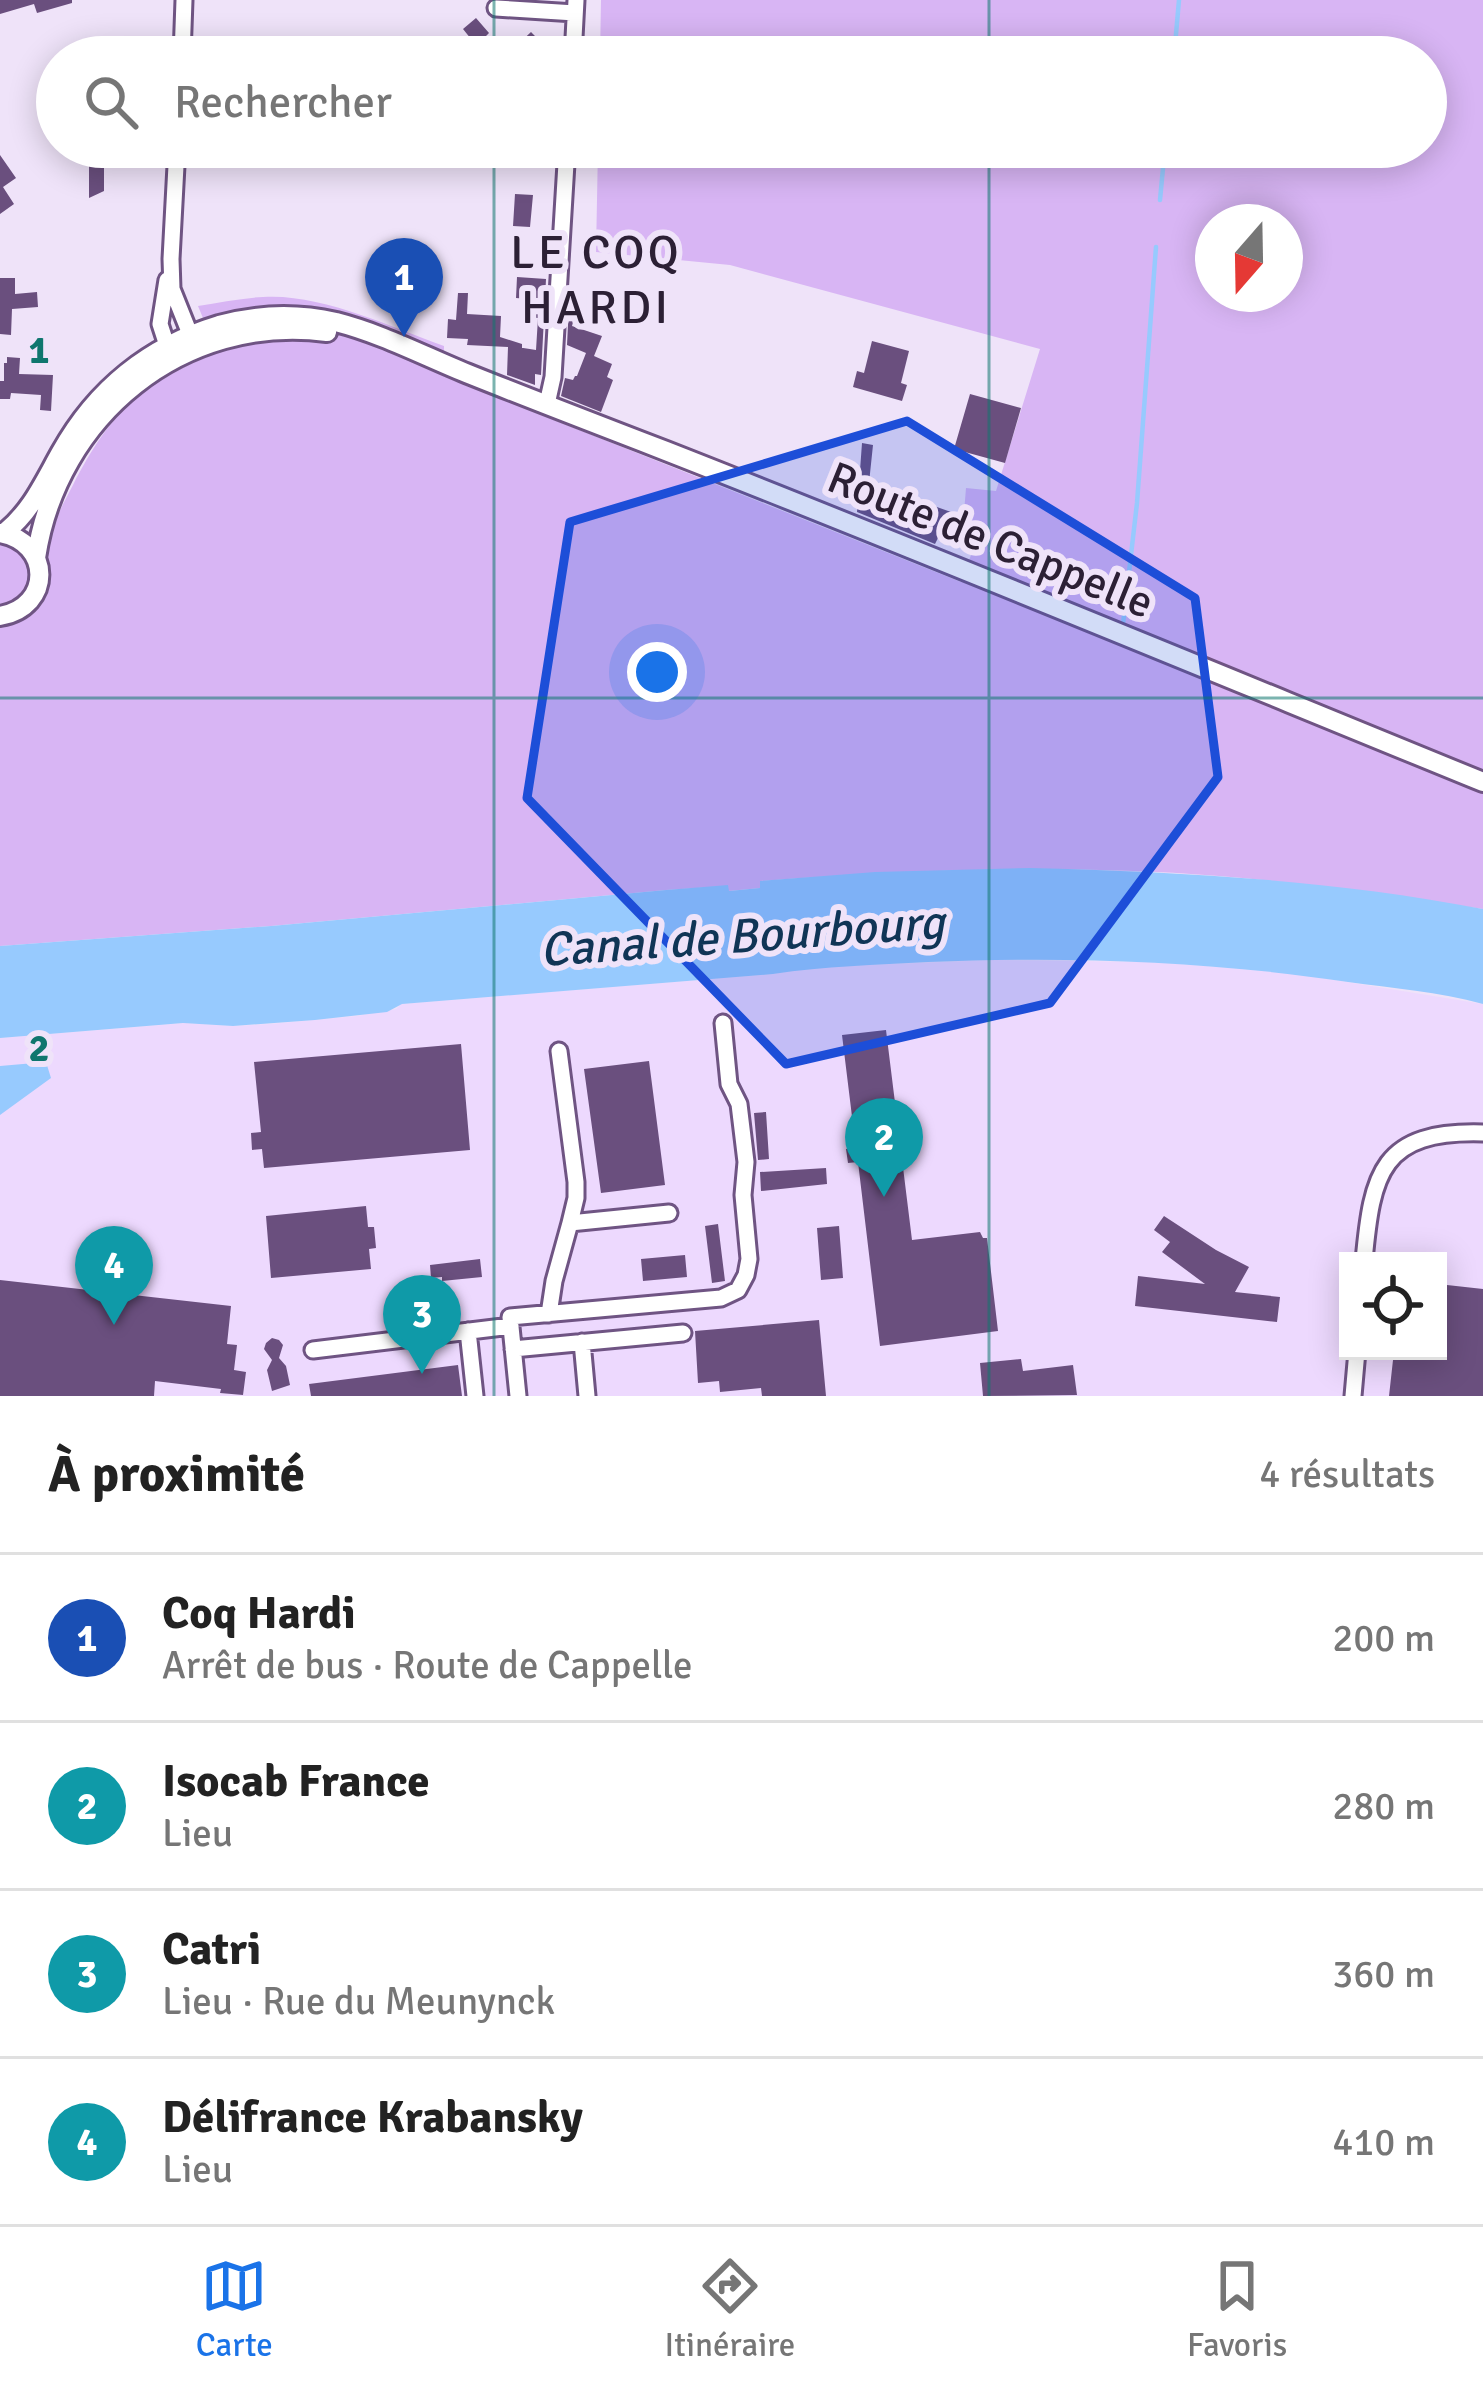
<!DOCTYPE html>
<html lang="fr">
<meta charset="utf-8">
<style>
body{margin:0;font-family:Signika,sans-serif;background:#f2f2f2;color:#222}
.controls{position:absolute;right:36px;bottom:36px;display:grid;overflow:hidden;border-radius:0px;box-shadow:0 6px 30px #0003}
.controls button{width:108px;height:108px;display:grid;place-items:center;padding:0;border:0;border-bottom:3px solid #e0e0e0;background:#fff;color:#222;font:60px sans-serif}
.compass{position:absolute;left:1195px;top:204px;width:108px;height:108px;border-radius:50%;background:#fff;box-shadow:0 6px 30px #0003;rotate:200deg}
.you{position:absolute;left:657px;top:672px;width:42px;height:42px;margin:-30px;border:9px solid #fff;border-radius:50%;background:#1a73e8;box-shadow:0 0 0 18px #1a73e833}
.badge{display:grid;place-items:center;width:78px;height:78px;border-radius:50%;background:#1a73e8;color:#fff;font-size:39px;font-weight:700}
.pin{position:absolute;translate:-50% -99px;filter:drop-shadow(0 3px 6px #0008)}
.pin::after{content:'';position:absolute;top:63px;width:42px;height:36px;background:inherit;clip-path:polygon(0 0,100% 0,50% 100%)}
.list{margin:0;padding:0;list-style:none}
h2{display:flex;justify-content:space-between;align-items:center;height:156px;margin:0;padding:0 48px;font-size:51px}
h2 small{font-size:39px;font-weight:400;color:#767676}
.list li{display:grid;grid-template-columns:78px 1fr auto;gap:36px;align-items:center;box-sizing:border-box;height:168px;padding:0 48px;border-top:3px solid #e0e0e0}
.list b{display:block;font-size:45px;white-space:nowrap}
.list p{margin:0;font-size:39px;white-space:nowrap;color:#767676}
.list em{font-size:39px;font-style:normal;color:#767676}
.icon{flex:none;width:66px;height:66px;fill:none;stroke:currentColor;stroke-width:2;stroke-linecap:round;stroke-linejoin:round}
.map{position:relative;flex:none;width:1483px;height:1396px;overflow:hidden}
.search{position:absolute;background:#fff;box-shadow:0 6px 30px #0003;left:36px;right:36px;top:36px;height:132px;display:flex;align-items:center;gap:30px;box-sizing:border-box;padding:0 42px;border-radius:66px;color:#767676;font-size:45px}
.sheet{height:828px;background:#fff}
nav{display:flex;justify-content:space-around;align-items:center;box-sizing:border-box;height:168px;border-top:3px solid #e0e0e0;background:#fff;font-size:33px;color:#767676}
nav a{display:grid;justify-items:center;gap:6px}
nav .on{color:#1a73e8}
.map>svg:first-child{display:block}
.built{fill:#edd9fe;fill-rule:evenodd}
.green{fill:#d8b5f4;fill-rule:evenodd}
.water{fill:#97cafe}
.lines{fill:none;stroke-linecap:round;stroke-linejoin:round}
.stream{stroke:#97cafe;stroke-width:4.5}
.building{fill:#6a4f7e}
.minor-casing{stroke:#6f5483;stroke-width:21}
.major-casing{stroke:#6f5483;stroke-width:24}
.minor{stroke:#fff;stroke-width:15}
.major{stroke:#fff;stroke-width:18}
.marked{fill:#1d4ed8;fill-opacity:0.2;stroke:#1d4ed8;stroke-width:9;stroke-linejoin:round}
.grid{fill:none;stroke:#0f766e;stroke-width:3;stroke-opacity:0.55}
.labels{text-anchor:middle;stroke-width:12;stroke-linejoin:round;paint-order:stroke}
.street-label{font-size:45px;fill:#2c2035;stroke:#efe3f9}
.neighbourhood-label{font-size:48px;letter-spacing:3px;fill:#2c2035;stroke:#efe3f9}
.water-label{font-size:48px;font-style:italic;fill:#103556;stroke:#efe3f9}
.grid-label{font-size:39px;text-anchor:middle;font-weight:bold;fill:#0f766e;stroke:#efe3f9;stroke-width:12;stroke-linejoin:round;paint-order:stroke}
</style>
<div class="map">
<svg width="1483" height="1396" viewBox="0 0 1483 1396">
<rect width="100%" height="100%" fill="#efe3f9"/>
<!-- built -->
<path class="built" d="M 992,960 L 1152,962 L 1219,967 L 1297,974 L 1483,1004 L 1483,1396 L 0,1396 L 0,1038 L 184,1023 L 233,1026 L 270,1024 L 357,1016 L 396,1009 L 401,1004 L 773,974 L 816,967 ZM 1348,1261 L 1438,1261 L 1438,1351 L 1348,1351 Z"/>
<!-- green -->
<path class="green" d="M 601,0 L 1483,0 L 1483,909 C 1395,897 1307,883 1219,876 C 1066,864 914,869 761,881 L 761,888 L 728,891 L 727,886 L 666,890 L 271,926 L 0,946 L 0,627 C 19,624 35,617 45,599 C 56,580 45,564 48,545 C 51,526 64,502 73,485 C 112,410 140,385 217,352 L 198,306 C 219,303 241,298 263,297 C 320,293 391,327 444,346 L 444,376 L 961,582 L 971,555 L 962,537 L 966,488 L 996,491 L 1040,349 L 730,265 L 596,252 L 598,147 L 1426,147 L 1426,57 L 600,57 ZM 1213,222 L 1285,222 L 1285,294 L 1213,294 Z
M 0,543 C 39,552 39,596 0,605 Z"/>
<!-- water -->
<path class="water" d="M 1030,868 C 1181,872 1334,880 1483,909 L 1483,1004 C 1439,992 1392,988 1348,982 C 1209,961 1068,956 928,962 C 876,965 825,966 773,974 L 402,1004 L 387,1012 L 315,1020 L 233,1026 L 183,1023 L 0,1038 L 0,946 L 271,926 L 666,890 L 728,885 L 729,891 L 760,888 L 760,881 L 875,872 Z
M 46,1062 L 51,1078 L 0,1115 L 0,1066 Z"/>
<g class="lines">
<!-- stream -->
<path class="stream" d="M 1174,57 L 1179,0
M 1160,200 L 1165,147
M 1123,624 L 1137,503 L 1156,247"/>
</g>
<!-- building -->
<path class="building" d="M 0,0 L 72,0 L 72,3 L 37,13 L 34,4 L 0,14 Z
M 476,18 L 489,33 L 484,38 L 484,46 L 473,52 L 469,40 L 471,39 L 463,29 Z
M 531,32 L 546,47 L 535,57 L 513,57 L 513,49 Z
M 89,147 L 104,147 L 104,191 L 89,198 Z
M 0,155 L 16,178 L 3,187 L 14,204 L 0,214 Z
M 515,194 L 533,195 L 530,227 L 513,226 Z
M 517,277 L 546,279 L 541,375 L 535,374 L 535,385 L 507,375 L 508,347 L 467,345 L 468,339 L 447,338 L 448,319 L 456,320 L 458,293 L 468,293 L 467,314 L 501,316 L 500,337 L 522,344 L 522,348 L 517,347 L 536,350 L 538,318 L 527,317 L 528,299 L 516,298 Z
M 0,278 L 15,278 L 15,294 L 37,292 L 38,307 L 12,309 L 11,335 L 0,334 Z
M 569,305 L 577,308 L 572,326 L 602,336 L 594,356 L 612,364 L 607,377 L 613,380 L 601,412 L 561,396 L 565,378 L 573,380 L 575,376 L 577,376 L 586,353 L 567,345 Z
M 872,341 L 909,351 L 901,383 L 907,385 L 902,401 L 853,387 L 857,371 L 864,373 Z
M 7,357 L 20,358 L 19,374 L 53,375 L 51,411 L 40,410 L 41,395 L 11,393 L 10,399 L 0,399 L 0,381 L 4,381 L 4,363 L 7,363 Z
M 970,394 L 1021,408 L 1005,463 L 954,449 Z
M 862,443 L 873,445 L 869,483 L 951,512 L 935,544 L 857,512 Z
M 886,1030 L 912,1240 L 980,1232 L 983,1238 L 987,1238 L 998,1331 L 880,1346 L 858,1162 L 848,1163 L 846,1149 L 852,1148 L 851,1142 L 855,1141 L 842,1035 Z
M 461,1044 L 470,1150 L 264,1168 L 262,1149 L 252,1150 L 251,1133 L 261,1132 L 254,1062 Z
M 649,1061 L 665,1185 L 601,1193 L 584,1069 Z
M 766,1112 L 769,1159 L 758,1160 L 754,1113 Z
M 826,1168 L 827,1184 L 761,1191 L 760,1172 Z
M 366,1206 L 368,1227 L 374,1227 L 376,1248 L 369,1249 L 371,1269 L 271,1278 L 266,1216 Z
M 1164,1216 L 1216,1250 L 1249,1267 L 1235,1292 L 1280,1297 L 1277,1322 L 1135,1306 L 1138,1276 L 1205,1284 L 1162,1252 L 1170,1242 L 1154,1230 Z
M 718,1224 L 725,1281 L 712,1283 L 705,1226 Z
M 839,1226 L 843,1278 L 821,1280 L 817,1228 Z
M 685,1255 L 687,1277 L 643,1281 L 641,1259 Z
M 480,1259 L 482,1277 L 442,1281 L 442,1277 L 431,1278 L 430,1265 Z
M 0,1280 L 231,1306 L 227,1344 L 237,1345 L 234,1370 L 246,1372 L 243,1395 L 220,1393 L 221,1389 L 155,1381 L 154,1396 L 0,1396 Z
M 1438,1284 L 1483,1289 L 1483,1396 L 1389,1396 L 1394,1351 L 1438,1351 Z
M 819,1320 L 826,1396 L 762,1396 L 761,1388 L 720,1392 L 719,1381 L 698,1383 L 695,1331 Z
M 272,1338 L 279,1340 L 283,1345 L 279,1358 L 286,1366 L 290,1385 L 272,1391 L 267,1370 L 272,1360 L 264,1349 L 266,1343 Z
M 1021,1359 L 1023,1371 L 1073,1365 L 1077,1395 L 983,1396 L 980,1363 Z
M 458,1365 L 462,1396 L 311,1396 L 309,1384 Z"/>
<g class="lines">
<!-- minor casing -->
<g class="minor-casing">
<path id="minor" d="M 496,8 L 575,13
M 182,57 L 184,0
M 573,57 L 576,0
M 177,147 L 171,259 L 172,289 L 194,344
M 167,280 L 160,324 L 170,355
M 547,404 L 553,377 L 567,147
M 559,1051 L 576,1182 L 576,1198 L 570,1223
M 1364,1261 C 1372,1173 1381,1130 1483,1133
M 549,1314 L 554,1281 L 570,1223 L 669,1213
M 468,1331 L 475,1396
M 582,1342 L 587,1396
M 513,1349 L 683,1333
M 313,1350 L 511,1326
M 518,1396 L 510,1317 L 721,1298 L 738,1290 L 746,1275 L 749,1259 L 743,1195 L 746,1162 L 739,1104 L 729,1084 L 723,1023
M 1353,1396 L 1357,1351"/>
</g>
<!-- major casing -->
<g class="major-casing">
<path id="major" d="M 0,533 C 52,542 53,607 0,616
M 4,533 C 31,512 44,482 61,452 C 96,389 150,346 219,325 C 259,314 296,313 336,322 C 383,334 426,357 471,375 C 536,401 601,426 666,451 C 939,558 1211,671 1483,782
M 36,558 C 57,416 183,313 327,332"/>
</g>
<!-- minor -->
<use href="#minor" class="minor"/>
<!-- major -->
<use href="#major" class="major"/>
</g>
<!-- marked area -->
<path class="marked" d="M 907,421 L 1195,598 L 1218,777 L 1050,1003 L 786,1064 L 527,798 L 570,522 Z"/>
<!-- grid -->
<path class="grid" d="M 494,0 L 494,57M 989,0 L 989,57M 494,147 L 494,1396M 989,147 L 989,1396M 0,698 L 1483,698"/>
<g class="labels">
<!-- street labels -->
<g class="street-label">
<text transform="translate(991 539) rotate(22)" y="16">Route de Cappelle</text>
</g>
<!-- neighbourhood labels -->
<g class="neighbourhood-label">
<text x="596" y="268">LE COQ<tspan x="596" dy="55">HARDI</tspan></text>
</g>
<!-- water labels -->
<g class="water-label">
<text transform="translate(742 935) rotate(-4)" y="17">Canal de Bourbourg</text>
</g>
</g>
<g class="grid-label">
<text x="39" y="363">1</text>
<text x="39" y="1061">2</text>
</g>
</svg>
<div class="controls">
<button><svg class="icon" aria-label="locate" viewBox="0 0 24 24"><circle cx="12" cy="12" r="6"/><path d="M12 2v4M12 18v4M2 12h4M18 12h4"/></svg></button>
</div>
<svg class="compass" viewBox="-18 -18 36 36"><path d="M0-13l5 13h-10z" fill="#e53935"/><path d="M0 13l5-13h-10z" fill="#767676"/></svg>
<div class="you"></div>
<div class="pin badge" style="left:404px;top:337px;background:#1a4fb4">1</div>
<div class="pin badge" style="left:884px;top:1197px;background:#0f9aa8">2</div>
<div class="pin badge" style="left:422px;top:1374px;background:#0f9aa8">3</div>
<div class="pin badge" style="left:114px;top:1325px;background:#0f9aa8">4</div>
<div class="search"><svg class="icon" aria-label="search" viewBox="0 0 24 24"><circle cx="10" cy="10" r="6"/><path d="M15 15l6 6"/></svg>Rechercher</div>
</div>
<section class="sheet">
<h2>À proximité<small>4 résultats</small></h2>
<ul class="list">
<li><span class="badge" style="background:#1a4fb4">1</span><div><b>Coq Hardi</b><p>Arrêt de bus · Route de Cappelle</p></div><em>200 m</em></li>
<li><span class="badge" style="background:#0f9aa8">2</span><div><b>Isocab France</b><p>Lieu</p></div><em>280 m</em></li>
<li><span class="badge" style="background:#0f9aa8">3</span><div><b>Catri</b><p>Lieu · Rue du Meunynck</p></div><em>360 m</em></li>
<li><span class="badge" style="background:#0f9aa8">4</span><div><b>Délifrance Krabansky</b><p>Lieu</p></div><em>410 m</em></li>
</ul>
</section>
<nav>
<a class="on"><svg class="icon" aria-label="map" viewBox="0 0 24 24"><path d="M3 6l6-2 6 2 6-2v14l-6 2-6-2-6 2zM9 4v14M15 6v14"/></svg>Carte</a>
<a><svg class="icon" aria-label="directions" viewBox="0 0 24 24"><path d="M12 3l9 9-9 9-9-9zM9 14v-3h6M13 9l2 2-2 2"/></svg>Itinéraire</a>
<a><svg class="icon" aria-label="saved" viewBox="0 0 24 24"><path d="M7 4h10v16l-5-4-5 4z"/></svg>Favoris</a>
</nav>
